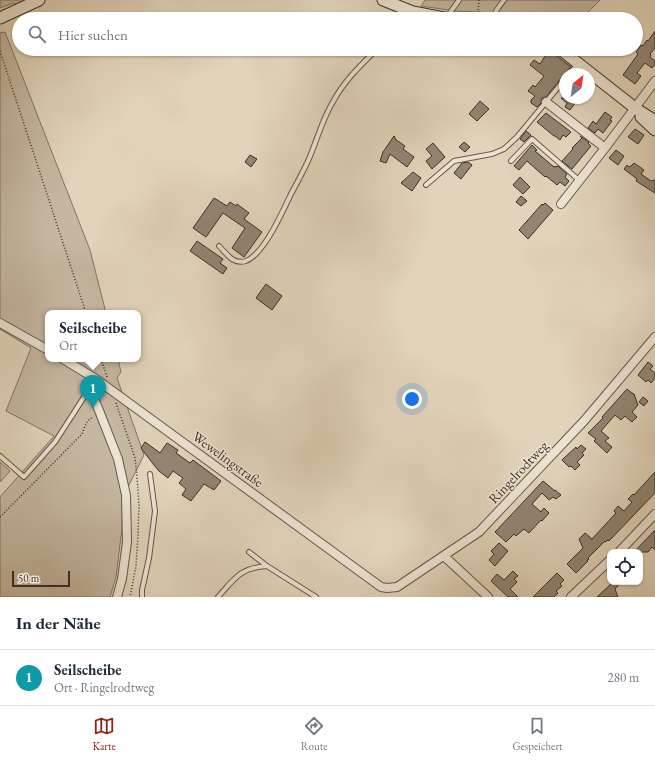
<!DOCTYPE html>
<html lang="de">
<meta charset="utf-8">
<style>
body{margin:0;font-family:"EB Garamond",serif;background:#f6f6f7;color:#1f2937}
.controls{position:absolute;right:12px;bottom:12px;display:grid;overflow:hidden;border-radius:8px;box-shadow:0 1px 3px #0004}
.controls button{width:36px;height:36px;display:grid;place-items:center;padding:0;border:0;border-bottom:1px solid #e0e1e3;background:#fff;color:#1f2937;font:20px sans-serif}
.compass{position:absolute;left:559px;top:68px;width:36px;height:36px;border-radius:50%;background:#fff;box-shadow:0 1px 3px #0004;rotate:30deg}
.scale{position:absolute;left:12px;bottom:10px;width:58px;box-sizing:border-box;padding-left:4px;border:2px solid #3c2f26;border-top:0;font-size:11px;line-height:14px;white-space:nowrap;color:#3c2f26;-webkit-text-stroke:3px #ece3d2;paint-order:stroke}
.you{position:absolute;left:412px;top:399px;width:14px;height:14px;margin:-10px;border:3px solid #fff;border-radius:50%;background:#1a73e8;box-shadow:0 0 0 6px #1a73e833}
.badge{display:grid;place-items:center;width:26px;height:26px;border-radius:50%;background:#8f2418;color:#fff;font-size:13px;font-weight:700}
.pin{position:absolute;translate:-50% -33px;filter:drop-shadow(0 1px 2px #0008)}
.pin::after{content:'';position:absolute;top:21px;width:14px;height:12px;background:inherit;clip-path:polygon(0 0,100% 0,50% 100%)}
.popup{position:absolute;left:45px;top:310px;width:96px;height:52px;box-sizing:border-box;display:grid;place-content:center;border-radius:8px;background:#fff;filter:drop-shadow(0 1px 3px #0005);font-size:13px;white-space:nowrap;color:#747a83}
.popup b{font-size:15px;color:#1f2937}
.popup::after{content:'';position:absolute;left:50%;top:100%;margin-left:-8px;border:8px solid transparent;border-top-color:#fff}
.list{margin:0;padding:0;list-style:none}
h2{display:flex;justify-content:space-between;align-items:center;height:52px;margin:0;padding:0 16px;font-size:17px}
h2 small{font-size:13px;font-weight:400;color:#747a83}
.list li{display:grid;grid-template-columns:26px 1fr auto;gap:12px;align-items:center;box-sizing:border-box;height:56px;padding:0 16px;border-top:1px solid #e0e1e3}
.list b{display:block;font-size:15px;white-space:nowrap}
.list p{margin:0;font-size:13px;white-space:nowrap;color:#747a83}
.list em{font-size:13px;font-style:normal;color:#747a83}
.icon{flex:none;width:22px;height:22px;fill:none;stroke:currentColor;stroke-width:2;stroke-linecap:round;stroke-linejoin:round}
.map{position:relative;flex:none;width:655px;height:597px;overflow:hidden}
.search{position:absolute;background:#fff;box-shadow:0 1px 3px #0004;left:12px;right:12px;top:12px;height:44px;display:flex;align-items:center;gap:10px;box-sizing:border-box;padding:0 14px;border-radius:22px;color:#747a83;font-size:15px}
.sheet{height:108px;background:#fff}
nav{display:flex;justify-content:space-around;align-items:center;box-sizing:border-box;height:56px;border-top:1px solid #e0e1e3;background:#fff;font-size:11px;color:#747a83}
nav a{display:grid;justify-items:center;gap:2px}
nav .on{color:#8f2418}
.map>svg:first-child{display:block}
.green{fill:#c5b8a1;stroke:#807464}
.building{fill:#928573;stroke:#3c2f26}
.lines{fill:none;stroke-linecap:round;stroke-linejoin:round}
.service-casing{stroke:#65584b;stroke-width:6}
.minor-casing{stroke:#65584b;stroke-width:10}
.secondary-casing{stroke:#3c2f26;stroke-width:13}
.path{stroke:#3c2f26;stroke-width:1.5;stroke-dasharray:1 2;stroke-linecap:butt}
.service{stroke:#ece3d2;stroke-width:4}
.minor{stroke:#ece3d2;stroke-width:8}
.secondary{stroke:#ece3d2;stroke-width:11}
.labels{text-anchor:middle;stroke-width:3;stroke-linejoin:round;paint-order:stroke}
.street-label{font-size:14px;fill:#3c2f26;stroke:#ece3d2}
</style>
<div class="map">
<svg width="655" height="597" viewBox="0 0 655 597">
<rect width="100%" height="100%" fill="#e1d4ba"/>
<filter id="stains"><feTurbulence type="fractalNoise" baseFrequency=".005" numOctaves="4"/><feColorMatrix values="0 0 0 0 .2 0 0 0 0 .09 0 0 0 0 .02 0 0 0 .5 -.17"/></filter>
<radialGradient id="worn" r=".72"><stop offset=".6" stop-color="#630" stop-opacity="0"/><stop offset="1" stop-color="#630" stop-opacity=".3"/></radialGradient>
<!-- green -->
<path class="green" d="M 0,0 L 28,0 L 18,5 L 13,3 L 0,8 Z
M 425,0 L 600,0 L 581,19 L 523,19 L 502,15 L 479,12 L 455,11 L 421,6 Z
M 5,32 L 90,250 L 106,313 L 48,313 L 48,359 L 118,359 L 121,372 L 117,378 L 144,455 L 123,497 L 122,528 L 116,577 L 110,597 L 0,597 L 0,497 L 54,436 L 6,411 L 31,348 L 0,329 L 0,33 Z
M 0,462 L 10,471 L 0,482 Z"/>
<!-- building -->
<path class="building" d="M 655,31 L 655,48 L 650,54 L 651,55 L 650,57 L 655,61 L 655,64 L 652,68 L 645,63 L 637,73 L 641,76 L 635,84 L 623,75 L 638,54 L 636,52 L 641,45 L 643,46 L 647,40 L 648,41 Z
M 549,50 L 571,67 L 566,72 L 565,76 L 562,77 L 546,97 L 542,98 L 541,103 L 537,107 L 531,103 L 531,100 L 535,96 L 528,91 L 533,85 L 535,87 L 544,76 L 530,65 L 534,60 L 540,64 Z
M 561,98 L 579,98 L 570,110 L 565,107 L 567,103 Z
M 480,101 L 489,109 L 477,121 L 469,114 Z
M 605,112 L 612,117 L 610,120 L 612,121 L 603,133 L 598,129 L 595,133 L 588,128 L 593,121 L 596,124 Z
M 546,113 L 571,132 L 566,137 L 563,135 L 560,140 L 555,136 L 554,136 L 537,122 Z
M 635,129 L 644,135 L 638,144 L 628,137 Z
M 526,131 L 531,135 L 524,142 L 520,139 Z
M 394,136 L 395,137 L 395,139 L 405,146 L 403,149 L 414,157 L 407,167 L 390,154 L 386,163 L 380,161 L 383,152 Z
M 580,136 L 589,142 L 588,143 L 591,146 L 572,169 L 562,161 L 573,149 L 572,148 L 582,138 Z
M 464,142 L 470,147 L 465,152 L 459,147 Z
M 433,143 L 445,157 L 432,169 L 426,161 L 432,156 L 426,149 Z
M 532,145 L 537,150 L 535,151 L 554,167 L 555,166 L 556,167 L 558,166 L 567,174 L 565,177 L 569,181 L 565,186 L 560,182 L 557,185 L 546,176 L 545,177 L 527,161 L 519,170 L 514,166 Z
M 616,150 L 624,156 L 618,165 L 609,158 Z
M 250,155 L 257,159 L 251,167 L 245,162 Z
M 468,162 L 472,165 L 461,179 L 454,173 L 462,163 Z
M 634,163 L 644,170 L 641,174 L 651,181 L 655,180 L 655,193 L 636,181 L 637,179 L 624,169 L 627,165 L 629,167 L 631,166 Z
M 413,172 L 421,178 L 412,191 L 401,183 Z
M 520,177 L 530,187 L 523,194 L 513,185 Z
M 521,196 L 527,201 L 521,206 L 516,202 Z
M 214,198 L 227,206 L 230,202 L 236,206 L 237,204 L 249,213 L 244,219 L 262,232 L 244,257 L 232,248 L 245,228 L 223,213 L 206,237 L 193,228 Z
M 545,203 L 553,210 L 528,239 L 519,230 L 542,204 L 543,205 Z
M 197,241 L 223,259 L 220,263 L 227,268 L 223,274 L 190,251 Z
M 266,284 L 282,296 L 272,310 L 256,298 Z
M 648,362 L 653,366 L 650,369 L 655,373 L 655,378 L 651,383 L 648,380 L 646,382 L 638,375 Z
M 627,389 L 632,393 L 634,394 L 638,405 L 632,412 L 637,417 L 632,422 L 625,416 L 621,420 L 615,415 L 601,431 L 609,438 L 605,441 L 612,447 L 607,453 L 594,441 L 596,439 L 588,433 L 603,418 L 602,417 Z
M 643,397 L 648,401 L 644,406 L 639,402 Z
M 145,442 L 160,453 L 167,443 L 178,450 L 176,453 L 190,463 L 193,460 L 221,481 L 214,490 L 204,484 L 191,501 L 182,495 L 186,489 L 179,483 L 183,478 L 173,471 L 168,478 L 159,471 L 154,465 L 141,448 Z
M 581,445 L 586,449 L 582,453 L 584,455 L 577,462 L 580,465 L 575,470 L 571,466 L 569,467 L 562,460 L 576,447 L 577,449 Z
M 655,472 L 655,493 L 609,541 L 608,540 L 605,542 L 605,541 L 588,558 L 589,559 L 587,560 L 588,561 L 576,573 L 567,564 L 583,548 L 579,539 L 585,533 L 592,539 L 616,513 L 614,511 L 618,506 L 624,511 L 632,502 L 628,499 L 633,494 L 634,495 Z
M 543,481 L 555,491 L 555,490 L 561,495 L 556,499 L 553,497 L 549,500 L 542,493 L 532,504 L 541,512 L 544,508 L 549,513 L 542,521 L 541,520 L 529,533 L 524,529 L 516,536 L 514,534 L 506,542 L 495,532 Z
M 655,530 L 655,550 L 652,547 L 648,552 L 634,552 Z
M 499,543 L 508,551 L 495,566 L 489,560 L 494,554 L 491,551 Z
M 513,571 L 518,576 L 514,579 L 517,582 L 510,589 L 518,597 L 508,597 L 491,581 L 497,574 L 504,580 Z
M 557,573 L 564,580 L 560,584 L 562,586 L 556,591 L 558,593 L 554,597 L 533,597 Z
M 613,582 L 621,582 L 615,589 L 618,597 L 597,597 Z"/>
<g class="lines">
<!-- service casing -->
<g class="service-casing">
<path id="service" d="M 447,17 L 459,0
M 406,19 L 412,13
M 493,19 C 494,11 500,6 504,0
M 569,74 L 578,64
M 511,161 L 532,139 L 580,181
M 426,185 L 454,161 L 492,154 L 504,149 L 517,137 L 565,79
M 219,246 C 227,254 233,265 246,261 C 264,254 283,211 291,194 C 297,183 303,172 308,161 C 317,141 322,119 334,100 C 345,80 361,65 377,49
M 0,456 L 24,477 L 55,442 L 86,394
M 249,552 L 267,566 L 316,597
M 142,597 L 142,590 L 149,558 L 155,511 L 150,474
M 218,597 C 235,578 240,568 267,566"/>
</g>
<!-- minor casing -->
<g class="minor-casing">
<path id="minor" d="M 546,102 L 605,148
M 561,204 L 605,148 L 655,81
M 0,323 L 48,350
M 63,359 L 96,379 L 381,587 L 387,588 L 397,587 L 479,532 L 584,421 L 655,337
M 96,379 L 93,396 L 100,413 L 118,459 L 126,495 L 127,542 L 122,579 L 117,597
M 619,552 L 655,514
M 444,556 L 488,597
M 571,597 L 610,560"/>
</g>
<!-- secondary casing -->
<g class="secondary-casing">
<path id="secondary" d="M 383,0 L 413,12 L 449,19
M 0,18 L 39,0
M 560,49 L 635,108 L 655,121
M 641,117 L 655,130"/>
</g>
<!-- path -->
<path class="path" d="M 479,0 L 478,11 L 481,14 L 488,15
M 500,16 L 516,19
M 0,51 L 86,313
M 101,359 L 107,377
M 116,403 L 135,458 L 137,476 L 139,505 L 138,535 L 136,566 L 130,597
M 0,517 L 82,434 C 85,426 86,421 93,417"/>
<!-- service -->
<use href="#service" class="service"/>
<!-- minor -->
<use href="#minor" class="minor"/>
<!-- secondary -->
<use href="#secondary" class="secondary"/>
</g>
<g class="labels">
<!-- street labels -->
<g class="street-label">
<text transform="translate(228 459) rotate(36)" y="5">Wewelingstraße</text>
<text transform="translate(518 472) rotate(-47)" y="5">Ringelrodtweg</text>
</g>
</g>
<rect width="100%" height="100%" filter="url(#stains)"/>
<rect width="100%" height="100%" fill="url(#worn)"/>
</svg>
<div class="controls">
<button><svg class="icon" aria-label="locate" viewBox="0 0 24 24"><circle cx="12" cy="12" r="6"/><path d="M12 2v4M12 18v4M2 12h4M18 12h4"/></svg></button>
</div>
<svg class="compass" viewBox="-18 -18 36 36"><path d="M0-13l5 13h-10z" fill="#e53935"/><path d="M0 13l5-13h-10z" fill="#747a83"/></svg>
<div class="scale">50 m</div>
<div class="you"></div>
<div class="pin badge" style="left:93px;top:408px;background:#0f9aa8">1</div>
<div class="popup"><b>Seilscheibe</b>Ort</div>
<div class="search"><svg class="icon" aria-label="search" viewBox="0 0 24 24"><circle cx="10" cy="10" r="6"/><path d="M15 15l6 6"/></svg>Hier suchen</div>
</div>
<section class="sheet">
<h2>In der Nähe<small></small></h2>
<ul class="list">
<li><span class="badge" style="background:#0f9aa8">1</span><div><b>Seilscheibe</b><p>Ort · Ringelrodtweg</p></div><em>280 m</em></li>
</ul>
</section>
<nav>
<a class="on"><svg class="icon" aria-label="map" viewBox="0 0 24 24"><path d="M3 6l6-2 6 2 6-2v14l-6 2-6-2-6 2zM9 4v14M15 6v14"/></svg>Karte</a>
<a><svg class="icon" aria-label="directions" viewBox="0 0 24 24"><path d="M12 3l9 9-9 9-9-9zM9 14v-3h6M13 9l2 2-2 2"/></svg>Route</a>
<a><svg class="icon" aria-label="saved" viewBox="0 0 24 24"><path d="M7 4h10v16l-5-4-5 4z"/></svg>Gespeichert</a>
</nav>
